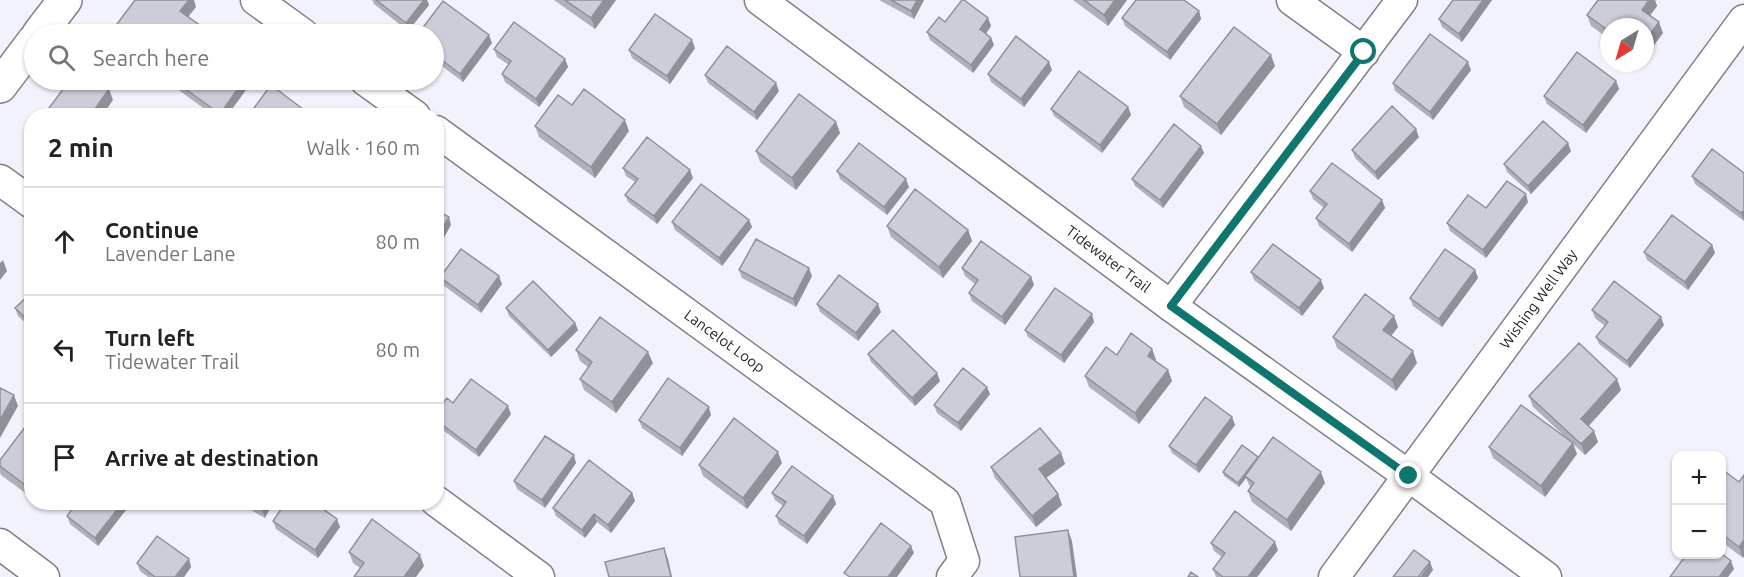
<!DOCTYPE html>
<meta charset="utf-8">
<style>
body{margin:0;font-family:Ubuntu,sans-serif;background:#f6f6f6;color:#222}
.controls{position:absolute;right:18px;bottom:18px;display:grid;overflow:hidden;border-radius:12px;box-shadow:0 2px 4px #0004}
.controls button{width:54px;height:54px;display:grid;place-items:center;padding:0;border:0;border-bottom:2px solid #e0e0e0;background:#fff;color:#222;font:30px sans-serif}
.compass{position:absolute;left:1600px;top:18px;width:54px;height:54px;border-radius:50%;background:#fff;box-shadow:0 2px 4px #0004;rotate:217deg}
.stop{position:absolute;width:18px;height:18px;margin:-14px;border:4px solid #0f766e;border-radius:50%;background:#fff}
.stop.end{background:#0f766e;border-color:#fff;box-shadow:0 2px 6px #0008}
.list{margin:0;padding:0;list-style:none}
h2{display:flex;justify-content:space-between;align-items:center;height:78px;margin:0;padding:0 24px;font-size:26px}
h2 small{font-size:20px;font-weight:400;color:#767676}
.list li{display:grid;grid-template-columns:39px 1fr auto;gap:18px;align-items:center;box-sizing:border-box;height:108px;padding:0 24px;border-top:2px solid #e0e0e0}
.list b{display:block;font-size:22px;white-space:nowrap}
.list p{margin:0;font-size:20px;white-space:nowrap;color:#767676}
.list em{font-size:20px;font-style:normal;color:#767676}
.icon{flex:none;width:33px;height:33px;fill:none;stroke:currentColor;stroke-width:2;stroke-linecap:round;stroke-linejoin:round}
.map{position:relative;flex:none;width:1744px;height:577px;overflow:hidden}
.search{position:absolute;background:#fff;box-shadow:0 2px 4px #0004;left:24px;top:24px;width:420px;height:66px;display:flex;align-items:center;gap:15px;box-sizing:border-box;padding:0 21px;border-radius:33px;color:#767676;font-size:22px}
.panel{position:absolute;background:#fff;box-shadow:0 2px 4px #0004;left:24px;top:108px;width:420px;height:402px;border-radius:24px}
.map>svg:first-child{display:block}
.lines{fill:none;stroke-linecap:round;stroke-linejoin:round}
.street-casing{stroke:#7f7e8a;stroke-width:33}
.secondary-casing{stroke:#7f7e8a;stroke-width:36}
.street{stroke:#fff;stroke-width:30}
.secondary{stroke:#fff;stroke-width:33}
.wall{fill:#b0b0bb}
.shaded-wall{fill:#909099}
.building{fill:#cdcdda;stroke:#909099;stroke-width:1.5}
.route{stroke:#0f766e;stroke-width:8}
.labels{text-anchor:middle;stroke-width:4.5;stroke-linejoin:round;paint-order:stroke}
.street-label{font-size:15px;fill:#25252a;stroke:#fff}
</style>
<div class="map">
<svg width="1744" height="577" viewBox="0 0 1744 577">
<rect width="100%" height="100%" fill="#f2f2fd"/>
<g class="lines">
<!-- street casing -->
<g class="street-casing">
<g id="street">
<path d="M 256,0 L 303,34"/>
<path id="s1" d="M 760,0 L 1171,306 L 1409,476 L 1546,577"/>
<path d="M 1292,0 L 1364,52"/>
<path d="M 365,80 L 415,116"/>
<path id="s2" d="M 436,131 L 945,502 L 964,561 L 952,577"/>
<path d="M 0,180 L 32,203"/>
<path d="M 1171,306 L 1402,0"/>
<path d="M 436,501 L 539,577"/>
<path d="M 0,544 L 44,577"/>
<path id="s3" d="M 1334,577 L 1744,20"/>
</g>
</g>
<!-- secondary casing -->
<g class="secondary-casing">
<path id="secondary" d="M 39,34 L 65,0
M 0,86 L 34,41"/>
</g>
<!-- street -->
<use href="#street" class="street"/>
<!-- secondary -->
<use href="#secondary" class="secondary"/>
</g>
<!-- wall -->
<path class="wall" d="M 372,0 L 427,0 L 429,5 L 408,31 L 374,4 Z
M 554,0 L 616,0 L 595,29 Z
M 879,0 L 924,0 L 914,19 Z
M 1073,0 L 1127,0 L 1108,26 Z
M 1453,0 L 1492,0 L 1462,42 L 1442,27 L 1439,19 Z
M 1598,0 L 1655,0 L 1657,6 L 1650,15 L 1663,33 L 1645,57 L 1645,27 L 1609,27 L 1609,39 L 1591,26 L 1587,15 Z
M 1199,11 L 1201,19 L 1170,60 L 1125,26 L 1122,18 Z
M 988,18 L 991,26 L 986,34 L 991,38 L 994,45 L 973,73 L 930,40 L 927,32 L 945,22 Z
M 434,34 L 492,43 L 463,82 L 434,60 Z
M 695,48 L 670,84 L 632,58 L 629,50 Z
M 494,49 L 565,59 L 568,67 L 539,107 L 505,82 L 502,74 L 509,65 L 497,57 Z
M 1275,66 L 1221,135 L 1184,107 L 1180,96 Z
M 1052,70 L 1024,107 L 991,82 L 988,74 Z
M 1471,70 L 1433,120 L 1395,91 L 1393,83 Z
M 705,75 L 779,91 L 757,120 L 708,83 Z
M 173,80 L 253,80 L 227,116 L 214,116 L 176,88 Z
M 1616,81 L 1619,89 L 1586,133 L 1547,104 L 1544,96 Z
M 1128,107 L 1131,115 L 1102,153 L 1054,116 L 1051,109 Z
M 836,122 L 840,133 L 796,190 L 760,162 L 756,151 Z
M 535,126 L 629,131 L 595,178 L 539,137 Z
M 1419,137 L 1378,180 L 1355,158 L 1352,150 Z
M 1571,151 L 1531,194 L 1507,172 L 1504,164 Z
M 1204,153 L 1163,208 L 1135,186 L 1132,179 Z
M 623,168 L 693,178 L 657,224 L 628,202 L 625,195 L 635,182 L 626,176 Z
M 837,171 L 909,187 L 887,215 L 840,179 Z
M 1744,173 L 1744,221 L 1695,184 L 1692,176 Z
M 1310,191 L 1382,200 L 1385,208 L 1352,252 L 1319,226 L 1316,218 L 1324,208 L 1313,199 Z
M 1528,202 L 1486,258 L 1450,231 L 1447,223 Z
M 749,220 L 752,227 L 722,266 L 675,230 L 672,222 Z
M 887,226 L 968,230 L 972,241 L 943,278 L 891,237 Z
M 1712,245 L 1715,253 L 1688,290 L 1647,260 L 1644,252 Z
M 962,268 L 1031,277 L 1034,285 L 1005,325 L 972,301 L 969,293 L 975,284 L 965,276 Z
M 739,270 L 812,276 L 796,307 L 742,278 Z
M 1475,270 L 1478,278 L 1442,327 L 1413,306 L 1410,298 Z
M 1251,272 L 1324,288 L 1302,316 L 1254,280 Z
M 440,277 L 502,284 L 481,313 L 443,285 Z
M 32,292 L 32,329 L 18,316 L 15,308 Z
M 817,304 L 881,312 L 858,341 L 820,312 Z
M 506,308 L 575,323 L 578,330 L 551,357 L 509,316 Z
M 1592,310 L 1664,325 L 1630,368 L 1599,344 L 1596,337 L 1605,326 L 1595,318 Z
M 1394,316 L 1398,327 L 1391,336 L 1417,363 L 1396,391 L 1337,348 L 1333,337 Z
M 1094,322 L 1064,363 L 1028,337 L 1025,330 Z
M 1152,349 L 1156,360 L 1155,361 L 1168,370 L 1172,381 L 1139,424 L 1089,387 L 1085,376 L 1117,355 Z
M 576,350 L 653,363 L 616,413 L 584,390 L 580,379 L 588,367 L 580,361 Z
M 868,354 L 940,381 L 915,406 L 871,362 Z
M 1621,390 L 1588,426 L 1598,442 L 1585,455 L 1533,407 L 1529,396 Z
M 990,394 L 961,431 L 937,413 L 934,405 Z
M 453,403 L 511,414 L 479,457 L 436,425 L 436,412 Z
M 711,415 L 682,456 L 642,428 L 639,420 Z
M 1232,417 L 1235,425 L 1199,473 L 1172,453 L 1169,446 Z
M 32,418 L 32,498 L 1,475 L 0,472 L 0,460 Z
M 1489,447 L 1577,454 L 1545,497 L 1493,458 Z
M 1061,453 L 1065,464 L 1046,478 L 1058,494 L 1062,505 L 1036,527 L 995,478 L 991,467 Z
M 1258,458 L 1325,483 L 1291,531 L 1252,502 L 1248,491 L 1250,487 L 1246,478 L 1239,487 L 1224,476 L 1223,472 Z
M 576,463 L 545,508 L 517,489 L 514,481 Z
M 782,463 L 747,509 L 703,476 L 699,465 Z
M 1722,473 L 1739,482 L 1744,475 L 1744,556 L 1743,558 L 1722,542 Z
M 632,493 L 635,501 L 611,533 L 597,522 L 585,538 L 556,516 L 553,508 Z
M 772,493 L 833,496 L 836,504 L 807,544 L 779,524 L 776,516 L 783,506 L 775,500 Z
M 236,502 L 273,502 L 265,518 Z
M 315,502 L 315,504 L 340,527 L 318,558 L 276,529 L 273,521 Z
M 129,506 L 98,546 L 70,524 L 67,516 Z
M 1211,543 L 1278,550 L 1257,577 L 1216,577 L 1213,569 L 1222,557 L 1214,551 Z
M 349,552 L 424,566 L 360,568 L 353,563 Z
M 189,559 L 191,567 L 184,577 L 148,577 L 140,571 L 137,563 Z"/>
<!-- shaded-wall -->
<path class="shaded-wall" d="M 189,0 L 194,0 L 196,7 L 184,22 L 180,11 Z
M 424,0 L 427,0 L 429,5 L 408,31 L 406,23 Z
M 604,0 L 616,0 L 595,29 L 591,18 Z
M 917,0 L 924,0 L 914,19 L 911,11 Z
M 1115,0 L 1127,0 L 1108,26 L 1104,15 Z
M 1483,0 L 1492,0 L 1462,42 L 1459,34 Z
M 1649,0 L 1655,0 L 1657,6 L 1646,21 L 1642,10 Z
M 1199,11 L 1201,19 L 1170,60 L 1167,52 Z
M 988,18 L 991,26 L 983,37 L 980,29 Z
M 1659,22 L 1663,33 L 1645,57 L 1645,41 Z
M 198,24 L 202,34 L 190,34 Z
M 489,35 L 492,43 L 463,82 L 460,74 Z
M 991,38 L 994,45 L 973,73 L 971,65 Z
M 692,40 L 695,48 L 670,84 L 667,76 Z
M 1271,55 L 1275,66 L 1221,135 L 1217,124 Z
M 565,59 L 568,67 L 539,107 L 536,99 Z
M 1049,62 L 1052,70 L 1024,107 L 1021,99 Z
M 1468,62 L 1471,70 L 1433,120 L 1430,112 Z
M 244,80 L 253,80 L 227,116 L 220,116 L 220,114 Z
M 1616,81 L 1619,89 L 1586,133 L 1583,125 Z
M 776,83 L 779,91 L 757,120 L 754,112 Z
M 109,89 L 113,100 L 102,116 L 93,116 L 92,113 Z
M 1128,107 L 1131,115 L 1102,153 L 1100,145 Z
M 625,120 L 629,131 L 595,178 L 591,167 Z
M 836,122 L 840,133 L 796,190 L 792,178 Z
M 1416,129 L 1419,137 L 1378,180 L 1375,172 Z
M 1568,143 L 1571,151 L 1531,194 L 1528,186 Z
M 1201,146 L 1204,153 L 1163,208 L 1160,200 Z
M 690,170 L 693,178 L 657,224 L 654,216 Z
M 906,179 L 909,187 L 887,215 L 884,207 Z
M 1526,194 L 1528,202 L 1486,258 L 1483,250 Z
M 1382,200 L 1385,208 L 1352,252 L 1349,244 Z
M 1744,210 L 1744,221 L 1741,213 Z
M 449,217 L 451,225 L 436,252 L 436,239 Z
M 749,220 L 752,227 L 722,266 L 719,258 Z
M 968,230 L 972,241 L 943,278 L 939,267 Z
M 1712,245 L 1715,253 L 1688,290 L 1685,282 Z
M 3,260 L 7,271 L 0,280 L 0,263 Z
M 809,268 L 812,276 L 796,307 L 793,299 Z
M 1475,270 L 1478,278 L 1442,327 L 1439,319 Z
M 499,276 L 502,284 L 481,313 L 478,305 Z
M 1031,277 L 1034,285 L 1005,325 L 1002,317 Z
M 1321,280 L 1324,288 L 1302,316 L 1299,308 Z
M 878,304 L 881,312 L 858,341 L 856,333 Z
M 1092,314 L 1094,322 L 1064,363 L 1061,355 Z
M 1394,316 L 1398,327 L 1387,341 L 1383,330 Z
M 1661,317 L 1664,325 L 1630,368 L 1627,361 Z
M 575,323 L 578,330 L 551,357 L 548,350 Z
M 439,343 L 442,351 L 436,359 L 436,347 Z
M 1152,349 L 1156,360 L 1152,367 L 1148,356 Z
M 1413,351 L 1417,363 L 1396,391 L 1392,380 Z
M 648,352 L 653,363 L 616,413 L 612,402 Z
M 1168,370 L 1172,381 L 1139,424 L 1135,413 Z
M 937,373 L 940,381 L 915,406 L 912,398 Z
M 1617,379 L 1621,390 L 1585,430 L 1581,419 Z
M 987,387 L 990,394 L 961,431 L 958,423 Z
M 14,395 L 18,406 L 0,438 L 0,420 Z
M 508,406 L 511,414 L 479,457 L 476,450 Z
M 709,407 L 711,415 L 682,456 L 680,448 Z
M 1232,417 L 1235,425 L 1199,473 L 1196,465 Z
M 1594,431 L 1598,442 L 1585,455 L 1581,444 Z
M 1573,443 L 1577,454 L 1545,497 L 1541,486 Z
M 778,452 L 782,463 L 747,509 L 743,498 Z
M 1061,453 L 1065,464 L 1043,480 L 1039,469 Z
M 574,455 L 576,463 L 545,508 L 542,500 Z
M 1258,457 L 1259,461 L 1245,476 L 1246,478 L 1239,487 L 1238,483 Z
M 1321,472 L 1325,483 L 1291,531 L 1287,520 Z
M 632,493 L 635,501 L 611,533 L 608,525 Z
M 1058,494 L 1062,505 L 1036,527 L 1032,516 Z
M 833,496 L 836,504 L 807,544 L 804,536 Z
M 42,502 L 47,502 L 43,507 Z
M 123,502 L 128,502 L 129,506 L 98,546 L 95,538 Z
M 263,502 L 273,502 L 265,518 L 261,507 Z
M 594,514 L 597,522 L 585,538 L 582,530 Z
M 337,519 L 340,527 L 318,558 L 315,550 Z
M 1068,530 L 1072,541 L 1077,577 L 1074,577 Z
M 1744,540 L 1744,556 L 1743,558 L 1739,547 Z
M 1275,542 L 1278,550 L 1257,577 L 1248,577 Z
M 911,546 L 914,553 L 897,577 L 888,577 Z
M 664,548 L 668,559 L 672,577 L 671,577 Z
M 420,555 L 424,566 L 416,577 L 404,577 Z
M 189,559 L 191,567 L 184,577 L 175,577 Z
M 1731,561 L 1734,569 L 1728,577 L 1719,577 Z
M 1430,562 L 1433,570 L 1428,577 L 1420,577 Z"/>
<!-- building -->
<path class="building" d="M 135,0 L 189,0 L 180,11 L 198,24 L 190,34 L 114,34 L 111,32 Z
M 376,0 L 424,0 L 406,23 Z
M 565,0 L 604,0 L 591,18 Z
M 891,0 L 917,0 L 911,11 Z
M 962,0 L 964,0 L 988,18 L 980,29 L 991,38 L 971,65 L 927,32 L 939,17 L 945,22 Z
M 1084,0 L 1115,0 L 1104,15 Z
M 1136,0 L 1184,0 L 1199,11 L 1167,52 L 1122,18 Z
M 1453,0 L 1483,0 L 1459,34 L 1439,19 Z
M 1598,0 L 1649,0 L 1642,10 L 1659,22 L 1645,41 L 1645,27 L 1609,27 L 1609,31 L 1587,15 Z
M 443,1 L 489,35 L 460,74 L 434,54 L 434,34 L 418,34 Z
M 655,14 L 692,40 L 667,76 L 629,50 Z
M 514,22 L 565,59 L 536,99 L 502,74 L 511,61 L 494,49 Z
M 1234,27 L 1271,55 L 1217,124 L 1180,96 Z
M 1430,34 L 1468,62 L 1430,112 L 1393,83 Z
M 1016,36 L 1049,62 L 1021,99 L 988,74 Z
M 727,46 L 776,83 L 754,112 L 705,75 Z
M 1577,52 L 1616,81 L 1583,125 L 1544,96 Z
M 1079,71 L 1128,107 L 1100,145 L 1051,109 Z
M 70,80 L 98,80 L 109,89 L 92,113 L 96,116 L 43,116 Z
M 173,80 L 244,80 L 220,114 Z
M 271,85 L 312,116 L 248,116 Z
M 584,89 L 625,120 L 591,167 L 535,126 L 558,95 L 572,105 Z
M 799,94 L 836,122 L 792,178 L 756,151 Z
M 1392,106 L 1416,129 L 1375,172 L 1352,150 Z
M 1543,121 L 1568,143 L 1528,186 L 1504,164 Z
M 1174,124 L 1201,146 L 1160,200 L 1132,179 Z
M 647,137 L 690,170 L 654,216 L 625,195 L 638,179 L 623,168 Z
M 859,143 L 906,179 L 884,207 L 837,171 Z
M 1712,149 L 1744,173 L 1744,210 L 1741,213 L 1692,176 Z
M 1332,163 L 1382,200 L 1349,244 L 1316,218 L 1327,204 L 1310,191 Z
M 1507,181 L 1526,194 L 1483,250 L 1447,223 L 1468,195 L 1486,208 Z
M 701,184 L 749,220 L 719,258 L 672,222 Z
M 915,189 L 968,230 L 939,267 L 887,226 Z
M 436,210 L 449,217 L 436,239 Z
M 1672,215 L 1712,245 L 1685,282 L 1644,252 Z
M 756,239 L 809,268 L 793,299 L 739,270 Z
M 981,241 L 1031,277 L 1002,317 L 969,293 L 978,280 L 962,268 Z
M 1273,244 L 1321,280 L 1299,308 L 1251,272 Z
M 461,249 L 499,276 L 478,305 L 440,277 Z
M 1445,249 L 1475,270 L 1439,319 L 1410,298 Z
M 839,275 L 878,304 L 856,333 L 817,304 Z
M 533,281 L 575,323 L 548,350 L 506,308 Z
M 1614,281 L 1661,317 L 1627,361 L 1596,337 L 1608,322 L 1592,310 Z
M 1055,288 L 1092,314 L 1061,355 L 1025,330 Z
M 32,292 L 32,324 L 15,308 Z
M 1365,294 L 1394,316 L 1383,330 L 1413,351 L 1392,380 L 1333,337 Z
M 600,317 L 648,352 L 612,402 L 580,379 L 592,362 L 576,350 Z
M 893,330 L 937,373 L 912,398 L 868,354 Z
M 1131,333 L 1152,349 L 1148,356 L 1168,370 L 1135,413 L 1085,376 L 1106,347 L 1117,355 Z
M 1579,343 L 1617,379 L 1581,419 L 1594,431 L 1581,444 L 1529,396 Z
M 963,368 L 987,387 L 958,423 L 934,405 Z
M 668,378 L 709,407 L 680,448 L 639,420 Z
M 471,379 L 508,406 L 476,450 L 436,420 L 436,412 L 447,398 L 453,403 Z
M 0,388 L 14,395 L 0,420 Z
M 1205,397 L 1232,417 L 1196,465 L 1169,446 Z
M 1521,405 L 1573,443 L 1541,486 L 1489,447 Z
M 32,418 L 32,490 L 0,466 L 0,460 Z
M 734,418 L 778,452 L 743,498 L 699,465 Z
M 1040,428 L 1061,453 L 1039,469 L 1058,494 L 1032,516 L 991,467 Z
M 545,436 L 574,455 L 542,500 L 514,481 Z
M 1273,437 L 1321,472 L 1287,520 L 1248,491 L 1254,483 L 1245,476 Z
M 1242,445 L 1258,457 L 1238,483 L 1223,472 Z
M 589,460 L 632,493 L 608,525 L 594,514 L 582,530 L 553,508 Z
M 792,466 L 833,496 L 804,536 L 776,516 L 786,502 L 772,493 Z
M 1723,470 L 1739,482 L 1744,475 L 1744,540 L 1739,547 L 1722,534 L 1722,473 Z
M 77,502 L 123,502 L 95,538 L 67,516 Z
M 253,502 L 263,502 L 261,507 Z
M 286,502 L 313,502 L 337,519 L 315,550 L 273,521 Z
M 1235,511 L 1275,542 L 1248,577 L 1223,577 L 1213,569 L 1225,553 L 1211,543 Z
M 372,519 L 420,555 L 404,577 L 354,577 L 364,563 L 349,552 Z
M 881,523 L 911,546 L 888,577 L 850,577 L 844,573 Z
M 1068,530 L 1074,577 L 1020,577 L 1015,537 Z
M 157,536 L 189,559 L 175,577 L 155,577 L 137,563 Z
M 664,548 L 671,577 L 609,577 L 605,562 Z
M 1414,550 L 1430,562 L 1419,576 L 1420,577 L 1393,577 Z
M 1722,554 L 1731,561 L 1719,577 L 1670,577 L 1686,555 L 1722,555 Z
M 1191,572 L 1198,577 L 1188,577 Z"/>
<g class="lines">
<!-- route -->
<path class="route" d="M 1364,52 L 1171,306 L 1409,476"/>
</g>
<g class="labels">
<!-- street labels -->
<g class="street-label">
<text dy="5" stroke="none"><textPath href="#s1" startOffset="434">Tidewater Trail</textPath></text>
<text dy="5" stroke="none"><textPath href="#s3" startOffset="345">Wishing Well Way</textPath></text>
<text dy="5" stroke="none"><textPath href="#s2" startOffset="357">Lancelot Loop</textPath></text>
</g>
</g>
</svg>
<div class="controls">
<button>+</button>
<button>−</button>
</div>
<svg class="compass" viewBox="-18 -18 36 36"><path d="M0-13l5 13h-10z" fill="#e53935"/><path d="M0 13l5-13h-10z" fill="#767676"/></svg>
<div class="stop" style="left:1364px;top:52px"></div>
<div class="stop end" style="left:1409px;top:476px"></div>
<div class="search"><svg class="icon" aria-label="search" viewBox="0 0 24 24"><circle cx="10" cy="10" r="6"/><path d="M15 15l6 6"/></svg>Search here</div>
<section class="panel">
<h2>2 min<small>Walk · 160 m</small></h2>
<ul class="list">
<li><svg class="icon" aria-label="ahead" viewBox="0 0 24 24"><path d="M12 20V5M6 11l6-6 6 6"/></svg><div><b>Continue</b><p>Lavender Lane</p></div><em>80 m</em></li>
<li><svg class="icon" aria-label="left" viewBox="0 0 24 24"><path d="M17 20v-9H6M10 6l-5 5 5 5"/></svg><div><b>Turn left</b><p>Tidewater Trail</p></div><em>80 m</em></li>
<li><svg class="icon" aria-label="arrive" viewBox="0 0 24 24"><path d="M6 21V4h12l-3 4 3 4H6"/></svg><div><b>Arrive at destination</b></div></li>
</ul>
</section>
</div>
